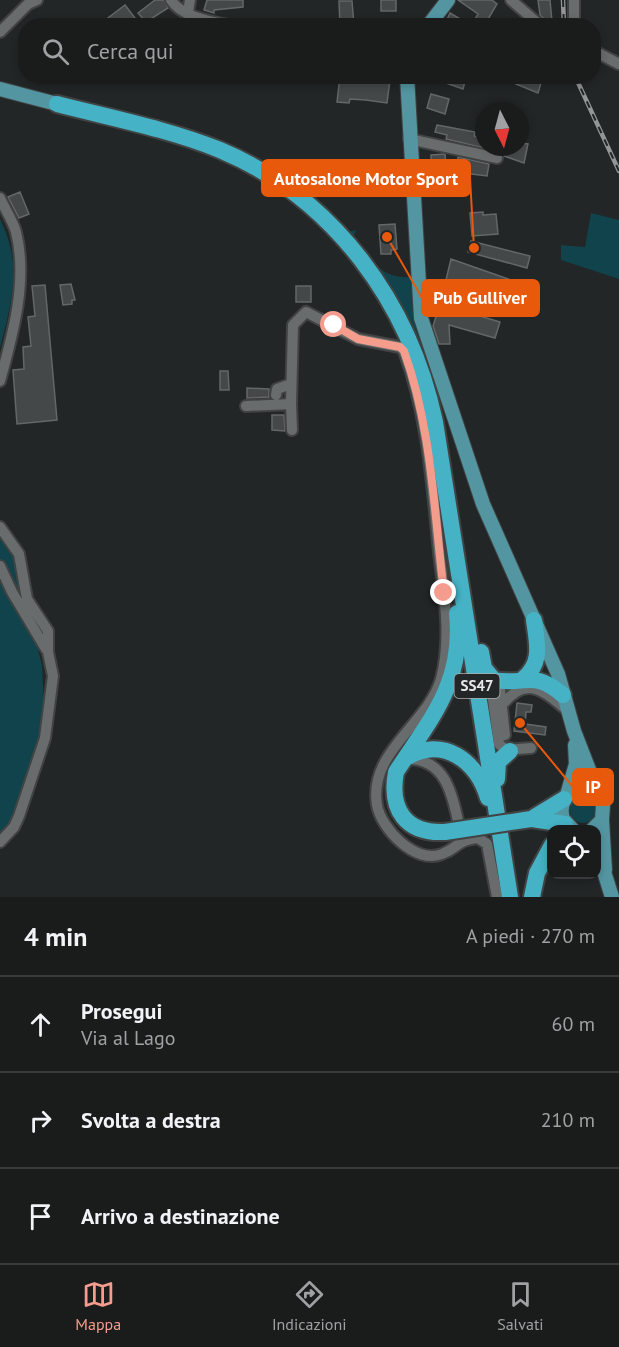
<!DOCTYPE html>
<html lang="it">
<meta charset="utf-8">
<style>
body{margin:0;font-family:"PT Sans",sans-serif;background:#272929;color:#f1f3f6}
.controls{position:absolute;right:18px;bottom:18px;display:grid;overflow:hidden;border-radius:12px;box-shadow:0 3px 9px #0003}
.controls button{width:54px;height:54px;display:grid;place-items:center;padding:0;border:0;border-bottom:2px solid #383a3b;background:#1a1c1c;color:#f1f3f6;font:30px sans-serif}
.compass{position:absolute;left:475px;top:102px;width:54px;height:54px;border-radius:50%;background:#1a1c1c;box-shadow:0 3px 9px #0003;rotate:174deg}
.stop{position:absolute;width:18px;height:18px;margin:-14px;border:4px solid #f49d8d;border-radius:50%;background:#fff}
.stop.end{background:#f49d8d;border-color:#fff;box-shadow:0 2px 6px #0008}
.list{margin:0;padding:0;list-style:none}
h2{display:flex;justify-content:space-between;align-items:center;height:78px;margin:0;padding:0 24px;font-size:26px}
h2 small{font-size:20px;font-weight:400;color:#9fa1a3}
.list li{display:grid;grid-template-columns:39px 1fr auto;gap:18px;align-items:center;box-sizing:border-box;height:96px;padding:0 24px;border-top:2px solid #383a3b}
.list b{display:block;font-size:22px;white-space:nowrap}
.list p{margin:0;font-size:20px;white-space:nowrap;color:#9fa1a3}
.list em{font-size:20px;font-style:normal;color:#9fa1a3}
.icon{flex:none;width:33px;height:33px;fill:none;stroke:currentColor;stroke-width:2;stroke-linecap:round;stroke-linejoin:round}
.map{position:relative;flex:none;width:619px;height:897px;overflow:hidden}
.search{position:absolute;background:#1a1c1c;box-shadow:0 3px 9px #0003;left:18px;right:18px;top:18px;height:66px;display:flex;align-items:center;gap:15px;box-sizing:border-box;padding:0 21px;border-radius:24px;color:#9fa1a3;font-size:22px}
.sheet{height:366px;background:#1a1c1c}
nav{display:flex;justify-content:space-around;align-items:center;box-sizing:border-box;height:84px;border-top:2px solid #383a3b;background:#1a1c1c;font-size:16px;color:#9fa1a3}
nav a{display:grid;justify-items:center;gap:3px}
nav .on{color:#f49d8d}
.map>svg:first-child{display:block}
.green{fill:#10434b}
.building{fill:#454849;stroke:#636768;stroke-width:1.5}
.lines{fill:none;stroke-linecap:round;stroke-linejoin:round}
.minor-casing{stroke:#414343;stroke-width:14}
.major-casing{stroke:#414343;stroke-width:16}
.highway-casing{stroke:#414343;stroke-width:20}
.minor{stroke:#686c6d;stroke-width:10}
.major{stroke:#5396a2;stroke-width:14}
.highway{stroke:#45b2c5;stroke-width:16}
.rail-casing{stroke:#939696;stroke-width:4.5}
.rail{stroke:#222626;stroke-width:2;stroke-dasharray:7;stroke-linecap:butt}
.highway-bridge-casing{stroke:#414343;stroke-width:20;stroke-linecap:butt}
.highway-bridge{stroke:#45b2c5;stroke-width:16}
.route{stroke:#f49d8d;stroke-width:8}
.labels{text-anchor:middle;stroke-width:4.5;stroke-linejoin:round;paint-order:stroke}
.shield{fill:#222626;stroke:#acaeae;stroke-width:1.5}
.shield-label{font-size:15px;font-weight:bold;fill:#e7e9e9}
.leader{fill:none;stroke:#e8590c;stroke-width:2}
.callout-dot{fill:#e8590c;stroke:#222626;stroke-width:2}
.callout{fill:#e8590c;stroke:#e8590c;stroke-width:2}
.callout-label{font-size:18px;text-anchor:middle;font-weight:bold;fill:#fff}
</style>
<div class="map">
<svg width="619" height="897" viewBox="0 0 619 897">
<rect width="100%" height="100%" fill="#222626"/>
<!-- green -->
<path class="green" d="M 591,213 L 619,220 L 619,279 L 561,260 L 561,245 L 585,247 Z
M 0,219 C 23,266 12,300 0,348 Z
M 356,230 L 354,236 C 374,261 378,279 413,277 L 415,312 L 422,347 L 398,301 L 347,232 Z
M 0,532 L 19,559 L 23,593 L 42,665 L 45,727 L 13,824 L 0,837 Z
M570 810a13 13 0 1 1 26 0a13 13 0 1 1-26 0Z"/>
<!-- building -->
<path class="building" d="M 155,0 L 164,0 L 168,8 L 146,22 L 138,13 Z
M 207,0 L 243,0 L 243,7 L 214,10 L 214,13 L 204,10 Z
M 381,0 L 396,0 L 396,11 L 381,11 Z
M 458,0 L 492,0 L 497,4 L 484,26 L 474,21 L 478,14 Z
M 538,0 L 550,0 L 552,22 L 548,23 L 540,15 Z
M 339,1 L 352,1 L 354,26 L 340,26 Z
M 125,5 L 135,18 L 125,26 L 113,26 L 108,18 Z
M 450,13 L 462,20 L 459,26 L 444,26 Z
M 340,76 L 385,76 L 384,79 L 390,80 L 387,103 L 366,100 L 350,99 L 349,103 L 337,102 Z
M 426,76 L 460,76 L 466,78 L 463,89 Z
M 519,76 L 541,83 L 538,93 L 516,84 Z
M 431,94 L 449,99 L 445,114 L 427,108 Z
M 437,125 L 475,132 L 474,136 L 484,139 L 484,148 L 446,139 L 447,135 L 435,132 Z
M 520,143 L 528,144 L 524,163 L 504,156 L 504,147 L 520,147 Z
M 445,154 L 448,194 L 433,195 L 431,155 Z
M 458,157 L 489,164 L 487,176 L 456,172 Z
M 20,192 L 29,214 L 19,218 L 8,197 Z
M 483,212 L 483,215 L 496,214 L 498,234 L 472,236 L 470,213 Z
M 395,224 L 397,249 L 391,250 L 391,254 L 381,254 L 379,225 Z
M 471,241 L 530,256 L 527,268 L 468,252 Z
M 451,259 L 511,280 L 507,291 L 510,293 L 507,301 L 510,302 L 506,312 L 444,288 Z
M 71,284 L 75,300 L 72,300 L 72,304 L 63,305 L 60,285 Z
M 45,285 L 57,420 L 17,424 L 13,370 L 24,369 L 23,347 L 31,346 L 28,317 L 35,316 L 32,286 Z
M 296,286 L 311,286 L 311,302 L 296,302 Z
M 440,304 L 500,322 L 495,338 L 449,325 L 450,344 L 439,344 L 433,326 Z
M 220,371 L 228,371 L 229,390 L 220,390 Z
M 247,388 L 269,389 L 269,397 L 247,398 Z
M 272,415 L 284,415 L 285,431 L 272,430 Z
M 517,703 L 532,705 L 531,712 L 526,712 L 525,724 L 546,727 L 545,735 L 514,731 Z"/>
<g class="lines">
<!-- minor casing -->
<g class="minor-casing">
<path id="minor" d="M 171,0 C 182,18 214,22 233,26
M 511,0 L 541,26
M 574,0 L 574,26
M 188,12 L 190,0
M 0,32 L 28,4 L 37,0
M 594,51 L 619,64
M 409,139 L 497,158
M 0,198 C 5,209 13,221 16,232 C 28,280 13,334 0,381
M 276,395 L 277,389 L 291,384
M 291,404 L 292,430
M 246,406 L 291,404 L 293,325 L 306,312 L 358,339 L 400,347 L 404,351 C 428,416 432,484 439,552 C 444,595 452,637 441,679 C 428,724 368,752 377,805 C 381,829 416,865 442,854 C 459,848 454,841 478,838 L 487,844 L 497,897
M 0,527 L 19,554 L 27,599 L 48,631 L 48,652 L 53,676 L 45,738 L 19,816 L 14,827 L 0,842
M 0,566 L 12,592 L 46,649
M 494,680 L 491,685 L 499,744 L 506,750 L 531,748
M 494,680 L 500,690 L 505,735
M 502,705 C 527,674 544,691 569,712
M 408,759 C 444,759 452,792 458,821"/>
</g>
<!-- major casing -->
<g class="major-casing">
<path id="major" d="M 428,26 L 448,0
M 407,76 L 421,318 L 483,504 L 558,674 L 574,731 L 600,798
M 0,89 L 57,104
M 567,795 L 576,764 L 575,745
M 602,820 L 605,870
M 573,830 L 563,819 C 554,790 593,776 603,805 L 602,820 L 592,830
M 601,862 L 612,897"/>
</g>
<!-- highway casing -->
<g class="highway-casing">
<path id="highway" d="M 57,104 C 111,118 168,129 220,150 C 334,198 410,303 435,422 L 510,897
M 481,652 L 484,668 L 494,680 C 526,686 532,669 563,695
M 523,679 C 543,663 537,643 534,620
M 406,758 C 443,735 477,761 488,798
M 497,779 L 498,762 L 510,751
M 531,819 L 564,799
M 532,819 L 565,824
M 445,832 C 406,834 389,810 396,772 C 431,718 464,683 457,613
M 532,897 L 537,873 L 552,845"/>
</g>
<!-- minor -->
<use href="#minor" class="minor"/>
<!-- major -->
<use href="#major" class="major"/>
<!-- highway -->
<use href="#highway" class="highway"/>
<!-- rail casing -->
<g class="rail-casing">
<path id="rail" d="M 563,0 L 564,26
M 575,76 L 619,171"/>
</g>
<!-- rail -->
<use href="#rail" class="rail"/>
<!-- highway-bridge casing -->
<g class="highway-bridge-casing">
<path id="highway-bridge" d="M 445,832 L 531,819"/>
</g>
<!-- highway-bridge -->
<use href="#highway-bridge" class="highway-bridge"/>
</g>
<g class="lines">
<!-- route -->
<path class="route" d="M 334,325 L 358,339 L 400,347 L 404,351 C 432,429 434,512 444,593"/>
</g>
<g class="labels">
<!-- shield labels -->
<rect class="shield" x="454.5" y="674" width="45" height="24" rx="4.5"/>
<g class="shield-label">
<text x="477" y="691">SS47</text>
</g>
</g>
<!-- callouts -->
<path class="leader" d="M474 248L470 178M387 237L422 298M520 723L573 787"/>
<g class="callout-dot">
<circle cx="474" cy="248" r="6"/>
<circle cx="387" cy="237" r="6"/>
<circle cx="520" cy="723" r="6"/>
</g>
<g class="callout">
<rect x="262" y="160" width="208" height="36" rx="6"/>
<rect x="422" y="280" width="117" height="36" rx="6"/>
<rect x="573" y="769" width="40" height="36" rx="6"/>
</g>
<g class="callout-label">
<text x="366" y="185">Autosalone Motor Sport</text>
<text x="480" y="304">Pub Gulliver</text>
<text x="593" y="793">IP</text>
</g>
</svg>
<div class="controls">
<button><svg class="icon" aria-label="locate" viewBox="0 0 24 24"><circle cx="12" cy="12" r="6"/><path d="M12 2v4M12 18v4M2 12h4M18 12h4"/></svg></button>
</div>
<svg class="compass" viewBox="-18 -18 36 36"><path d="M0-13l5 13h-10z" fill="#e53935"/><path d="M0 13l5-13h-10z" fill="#9fa1a3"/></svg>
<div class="stop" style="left:334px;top:325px"></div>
<div class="stop end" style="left:444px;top:593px"></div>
<div class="search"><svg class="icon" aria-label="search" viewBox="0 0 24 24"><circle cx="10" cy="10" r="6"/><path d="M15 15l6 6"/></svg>Cerca qui</div>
</div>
<section class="sheet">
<h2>4 min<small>A piedi · 270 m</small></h2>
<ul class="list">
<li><svg class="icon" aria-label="ahead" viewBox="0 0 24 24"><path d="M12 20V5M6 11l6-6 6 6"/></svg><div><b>Prosegui</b><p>Via al Lago</p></div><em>60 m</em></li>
<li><svg class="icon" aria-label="right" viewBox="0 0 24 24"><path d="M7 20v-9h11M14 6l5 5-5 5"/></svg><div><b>Svolta a destra</b></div><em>210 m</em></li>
<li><svg class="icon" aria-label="arrive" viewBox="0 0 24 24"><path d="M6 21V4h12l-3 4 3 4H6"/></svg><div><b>Arrivo a destinazione</b></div></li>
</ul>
</section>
<nav>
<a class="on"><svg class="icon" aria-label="map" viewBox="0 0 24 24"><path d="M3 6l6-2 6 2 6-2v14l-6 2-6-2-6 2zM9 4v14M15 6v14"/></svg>Mappa</a>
<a><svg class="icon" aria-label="directions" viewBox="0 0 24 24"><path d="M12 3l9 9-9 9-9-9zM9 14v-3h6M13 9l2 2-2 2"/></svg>Indicazioni</a>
<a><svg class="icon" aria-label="saved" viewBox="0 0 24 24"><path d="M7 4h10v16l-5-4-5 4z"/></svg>Salvati</a>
</nav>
